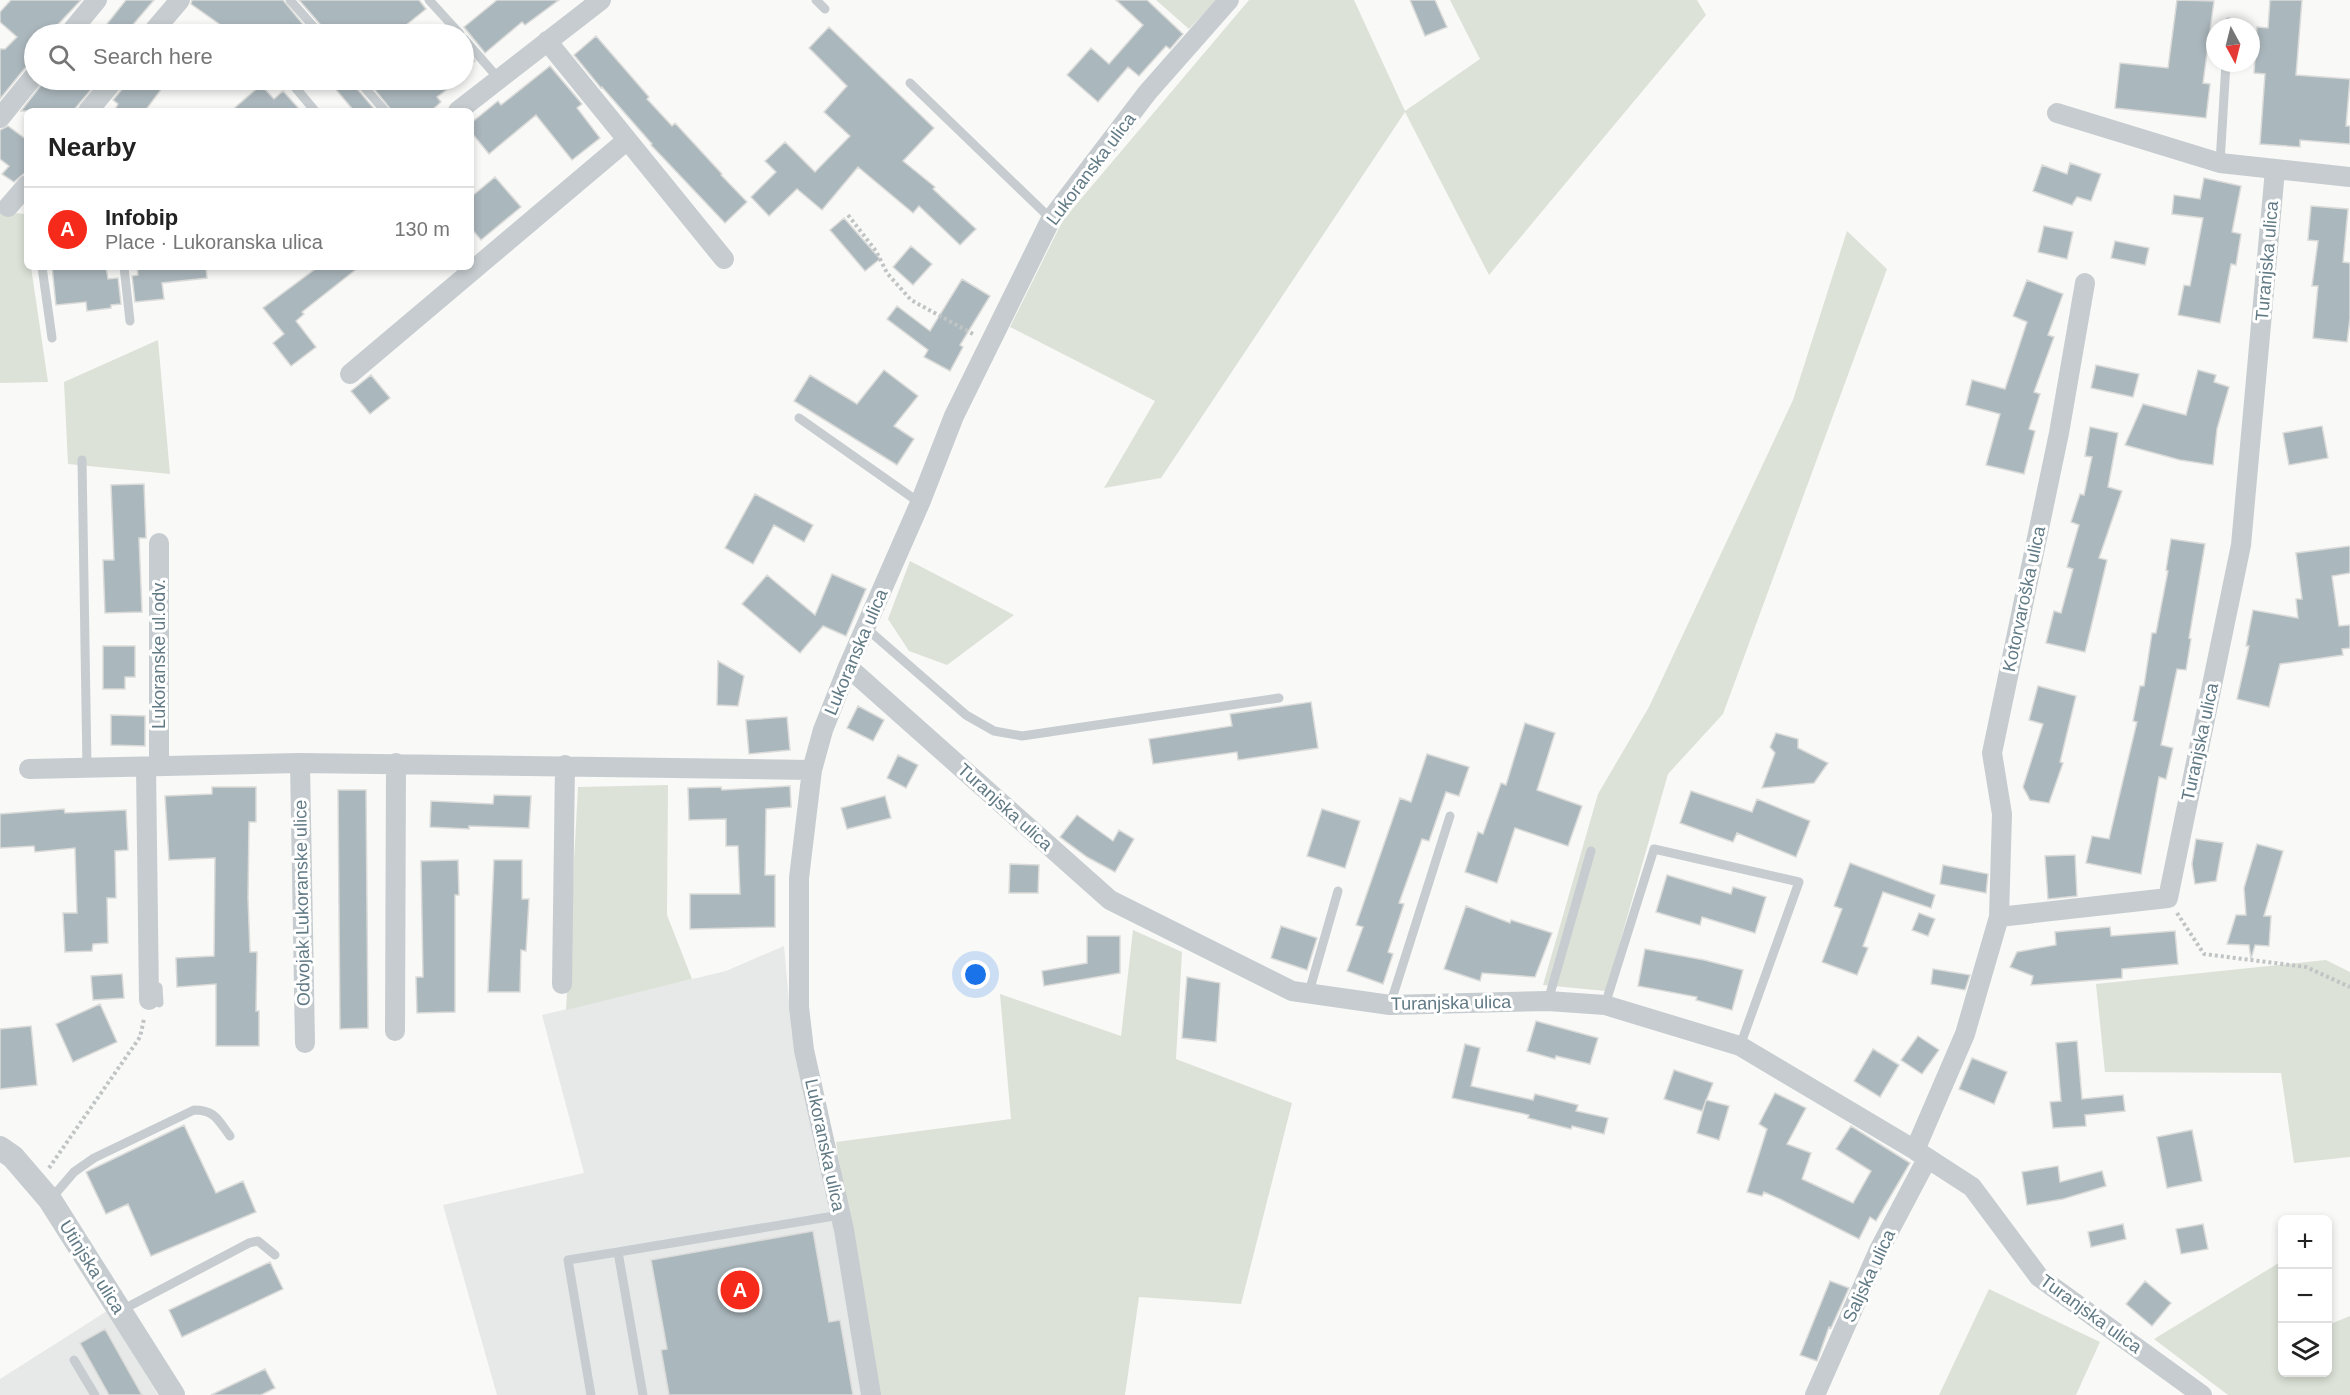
<!DOCTYPE html>
<meta charset="utf-8">
<style>
body{margin:0;font-family:Arial,sans-serif;background:#f6f6f6;color:#222}
.controls{position:absolute;right:18px;bottom:18px;display:grid;overflow:hidden;border-radius:9px;box-shadow:0 3px 9px #0003}
.controls button{width:54px;height:54px;display:grid;place-items:center;padding:0;border:0;border-bottom:2px solid #e0e0e0;background:#fff;color:#222;font:30px sans-serif}
.compass{position:absolute;left:2206px;top:18px;width:54px;height:54px;border-radius:50%;background:#fff;box-shadow:0 3px 9px #0003;rotate:173deg}
.you{position:absolute;left:976px;top:975px;width:21px;height:21px;margin:-15px;border:4px solid #fff;border-radius:50%;background:#1a73e8;box-shadow:0 0 0 9px #1a73e833}
.badge{display:grid;place-items:center;width:39px;height:39px;border-radius:50%;background:#f52a1b;color:#fff;font-size:20px;font-weight:700}
.pin{position:absolute;translate:-50% -50%;border:3px solid #fff;box-shadow:0 2px 6px #0006}
.list{margin:0;padding:0;list-style:none}
h2{display:flex;justify-content:space-between;align-items:center;height:78px;margin:0;padding:0 24px;font-size:26px}
h2 small{font-size:20px;font-weight:400;color:#767676}
.list li{display:grid;grid-template-columns:39px 1fr auto;gap:18px;align-items:center;box-sizing:border-box;height:84px;padding:0 24px;border-top:2px solid #e0e0e0}
.list b{display:block;font-size:22px;white-space:nowrap}
.list p{margin:0;font-size:20px;white-space:nowrap;color:#767676}
.list em{font-size:20px;font-style:normal;color:#767676}
.icon{flex:none;width:33px;height:33px;fill:none;stroke:currentColor;stroke-width:2;stroke-linecap:round;stroke-linejoin:round}
.map{position:relative;flex:none;width:2350px;height:1395px;overflow:hidden}
.search{position:absolute;background:#fff;box-shadow:0 3px 9px #0003;left:24px;top:24px;width:450px;height:66px;display:flex;align-items:center;gap:15px;box-sizing:border-box;padding:0 21px;border-radius:33px;color:#767676;font-size:22px}
.panel{position:absolute;background:#fff;box-shadow:0 3px 9px #0003;left:24px;top:108px;width:450px;height:162px;border-radius:9px}
.map>svg:first-child{display:block}
.built{fill:#e7e9e8}
.green{fill:#dce2d7}
.building{fill:#aab7bc;stroke:#dbdbd9;stroke-width:1.5}
.lines{fill:none;stroke-linecap:round;stroke-linejoin:round}
.path{stroke:#c0c4c5;stroke-width:4;stroke-dasharray:3 3;stroke-linecap:butt}
.service{stroke:#c6cccf;stroke-width:9}
.minor{stroke:#c6cccf;stroke-width:20}
.tertiary{stroke:#c6cccf;stroke-width:24}
.labels{text-anchor:middle;stroke-width:6;stroke-linejoin:round;paint-order:stroke}
.street-label{font-size:18px;fill:#617a85;stroke:#fff}
</style>
<div class="map">
<svg width="2350" height="1395" viewBox="0 0 2350 1395">
<rect width="100%" height="100%" fill="#f9f9f7"/>
<!-- built -->
<path class="built" d="M 784,946 L 792,1034 L 830,1204 L 861,1395 L 497,1395 L 443,1205 L 584,1173 L 542,1015 L 726,971 Z
M 107,1311 L 158,1395 L 0,1395 L 0,1379 Z"/>
<!-- green -->
<path class="green" d="M 1156,0 L 1217,0 L 1189,29 Z
M 1249,0 L 1354,0 L 1405,111 L 1480,59 L 1450,0 L 1697,0 L 1706,15 L 1489,275 L 1405,112 L 1161,478 L 1104,488 L 1155,401 L 1010,327 L 1063,220 Z
M 0,211 L 24,214 L 27,237 L 27,267 L 31,267 L 48,382 L 0,383 Z
M 1847,231 L 1887,269 L 1723,714 L 1668,774 L 1606,991 L 1543,985 L 1598,794 L 1649,707 L 1793,400 Z
M 158,340 L 170,474 L 68,464 L 64,382 Z
M 910,561 L 1014,615 L 947,665 L 909,651 L 888,619 Z
M 668,785 L 667,915 L 692,979 L 566,1010 L 578,787 Z
M 1133,930 L 1182,952 L 1176,1059 L 1292,1103 L 1241,1304 L 1139,1297 L 1125,1395 L 878,1395 L 836,1142 L 1011,1119 L 1000,994 L 1121,1036 Z
M 2326,960 L 2350,972 L 2350,1157 L 2294,1163 L 2281,1073 L 2105,1072 L 2096,984 Z
M 2282,1261 L 2282,1372 L 2328,1372 L 2328,1325 L 2350,1316 L 2350,1395 L 2228,1395 L 2154,1339 Z
M 1989,1289 L 2100,1342 L 2076,1395 L 1939,1395 Z"/>
<!-- building -->
<path class="building" d="M 11,0 L 81,0 L 49,34 L 34,34 L 34,64 L 25,68 L 0,99 L 0,49 L 5,49 L 17,37 L 0,22 L 0,12 Z
M 126,0 L 154,0 L 125,34 L 99,34 Z
M 192,0 L 283,0 L 311,34 L 259,34 L 254,27 L 245,34 L 211,34 L 222,26 L 191,4 Z
M 299,0 L 419,0 L 426,9 L 395,34 L 327,34 L 325,30 Z
M 497,0 L 559,0 L 525,25 L 522,22 L 485,53 L 464,27 Z
M 1116,0 L 1147,0 L 1183,34 L 1170,49 L 1166,46 L 1139,76 L 1128,67 L 1098,102 L 1067,75 L 1091,48 L 1109,64 L 1143,25 Z
M 1410,0 L 1435,0 L 1447,27 L 1425,36 Z
M 2177,0 L 2214,1 L 2203,83 L 2210,84 L 2206,118 L 2115,108 L 2120,63 L 2168,68 Z
M 2270,0 L 2302,0 L 2296,75 L 2350,79 L 2346,126 L 2350,126 L 2350,144 L 2300,140 L 2300,147 L 2260,144 L 2265,74 L 2254,73 L 2257,27 L 2268,28 Z
M 829,27 L 934,128 L 903,161 L 935,187 L 933,189 L 976,229 L 960,245 L 919,206 L 913,213 L 858,167 L 822,210 L 797,189 L 769,216 L 751,197 L 776,172 L 765,161 L 785,142 L 815,172 L 850,136 L 824,112 L 847,86 L 809,48 Z
M 596,36 L 649,97 L 647,99 L 672,126 L 675,123 L 722,174 L 721,175 L 747,202 L 725,223 L 651,145 L 652,144 L 602,87 L 601,88 L 574,55 Z
M 464,49 L 475,61 L 464,70 Z
M 550,66 L 582,104 L 577,108 L 600,138 L 572,160 L 536,115 L 489,154 L 471,132 L 471,123 L 498,101 L 501,105 Z
M 45,80 L 99,80 L 73,111 L 21,111 Z
M 126,80 L 168,80 L 145,111 L 114,111 L 118,104 L 113,100 L 124,87 Z
M 328,80 L 351,80 L 353,84 L 376,111 L 354,111 Z
M 367,80 L 460,80 L 437,97 L 441,102 L 431,111 L 392,111 Z
M 261,85 L 274,99 L 283,91 L 301,111 L 231,111 Z
M 8,126 L 27,140 L 27,171 L 14,182 L 2,174 L 9,166 L 0,159 L 0,130 Z
M 2070,163 L 2101,174 L 2091,201 L 2077,197 L 2072,205 L 2033,191 L 2042,165 L 2067,174 Z
M 495,177 L 521,207 L 481,240 L 471,228 L 471,197 Z
M 2204,178 L 2241,186 L 2232,232 L 2241,234 L 2236,265 L 2231,264 L 2220,323 L 2178,315 L 2184,285 L 2190,286 L 2203,218 L 2172,214 L 2174,195 L 2200,199 Z
M 2311,206 L 2348,209 L 2343,262 L 2350,263 L 2350,318 L 2347,342 L 2313,338 L 2318,286 L 2312,286 L 2318,241 L 2308,240 Z
M 844,218 L 880,259 L 865,271 L 830,230 Z
M 2044,226 L 2073,232 L 2067,259 L 2038,252 Z
M 2115,241 L 2149,248 L 2145,265 L 2111,258 Z
M 911,246 L 932,264 L 913,285 L 893,267 Z
M 52,267 L 106,267 L 108,279 L 118,278 L 121,304 L 111,305 L 111,308 L 87,311 L 86,302 L 56,305 Z
M 137,267 L 206,267 L 207,278 L 162,283 L 164,299 L 135,302 L 132,276 L 138,275 Z
M 318,267 L 359,267 L 302,312 L 304,314 L 296,321 L 316,347 L 291,366 L 273,343 L 284,334 L 263,308 Z
M 962,279 L 990,296 L 960,345 L 963,347 L 950,371 L 924,357 L 928,350 L 887,319 L 897,306 L 930,331 Z
M 2027,280 L 2063,294 L 2048,335 L 2054,337 L 2034,392 L 2040,394 L 2029,429 L 2035,431 L 2024,474 L 1986,465 L 2000,414 L 1966,405 L 1972,380 L 2005,389 L 2027,322 L 2013,316 Z
M 2096,365 L 2139,374 L 2133,397 L 2091,388 Z
M 884,370 L 918,396 L 894,426 L 914,439 L 897,465 L 794,401 L 810,375 L 857,404 Z
M 2198,370 L 2216,375 L 2214,382 L 2229,387 L 2217,429 L 2213,465 L 2180,460 L 2125,445 L 2143,404 L 2186,415 Z
M 371,375 L 390,398 L 370,414 L 351,391 Z
M 2322,426 L 2328,458 L 2289,465 L 2283,433 Z
M 2090,427 L 2118,433 L 2108,487 L 2122,491 L 2099,558 L 2107,560 L 2085,652 L 2046,643 L 2054,611 L 2061,613 L 2073,569 L 2067,567 L 2079,525 L 2071,522 L 2080,494 L 2084,495 L 2092,457 L 2085,456 Z
M 144,484 L 146,538 L 139,538 L 142,612 L 105,613 L 103,560 L 114,560 L 111,485 Z
M 755,494 L 813,525 L 804,542 L 774,525 L 753,564 L 725,548 Z
M 2171,539 L 2205,544 L 2189,638 L 2191,639 L 2186,670 L 2177,669 L 2161,745 L 2173,748 L 2166,779 L 2159,777 L 2141,874 L 2086,863 L 2092,836 L 2109,839 L 2137,722 L 2133,721 L 2140,686 L 2144,686 L 2152,633 L 2156,633 L 2168,571 L 2166,570 Z
M 2350,546 L 2350,573 L 2332,576 L 2339,626 L 2350,625 L 2350,648 L 2342,649 L 2343,655 L 2280,664 L 2269,707 L 2237,699 L 2249,646 L 2246,646 L 2253,610 L 2298,618 L 2296,599 L 2302,599 L 2296,553 Z
M 832,574 L 866,589 L 846,636 L 823,626 L 800,653 L 742,604 L 767,575 L 815,615 Z
M 103,646 L 135,646 L 135,677 L 125,677 L 125,689 L 103,689 Z
M 718,661 L 744,676 L 738,706 L 717,705 Z
M 2038,686 L 2076,696 L 2060,762 L 2063,763 L 2049,803 L 2030,800 L 2023,787 L 2043,724 L 2029,720 Z
M 1311,702 L 1318,748 L 1238,760 L 1237,752 L 1153,764 L 1149,739 L 1232,726 L 1230,714 Z
M 858,706 L 884,720 L 873,741 L 847,728 Z
M 111,715 L 145,716 L 145,746 L 111,745 Z
M 787,717 L 790,750 L 749,754 L 746,720 Z
M 1525,723 L 1555,733 L 1537,790 L 1582,806 L 1568,846 L 1515,828 L 1497,883 L 1465,872 L 1478,832 L 1483,834 L 1501,783 L 1506,785 Z
M 1776,733 L 1798,739 L 1798,748 L 1828,763 L 1814,783 L 1762,788 L 1775,753 L 1770,747 Z
M 1427,754 L 1469,767 L 1459,796 L 1446,792 L 1429,841 L 1422,839 L 1399,903 L 1404,904 L 1388,952 L 1393,954 L 1383,984 L 1347,971 L 1363,927 L 1356,925 L 1400,798 L 1411,802 Z
M 898,755 L 918,765 L 906,788 L 887,778 Z
M 790,786 L 791,807 L 766,809 L 765,875 L 775,875 L 775,927 L 690,929 L 690,894 L 740,894 L 738,846 L 726,846 L 726,819 L 689,820 L 688,788 L 721,787 L 722,790 Z
M 212,787 L 256,787 L 256,822 L 249,822 L 248,898 L 250,952 L 257,952 L 256,1011 L 259,1011 L 259,1046 L 216,1046 L 216,984 L 177,987 L 176,958 L 214,956 L 215,858 L 169,860 L 165,796 L 212,794 Z
M 338,790 L 366,790 L 368,1028 L 340,1029 Z
M 1691,791 L 1752,812 L 1757,799 L 1810,821 L 1796,857 L 1737,833 L 1733,842 L 1680,823 Z
M 494,795 L 531,796 L 529,828 L 469,826 L 469,829 L 430,827 L 431,801 L 493,804 Z
M 885,796 L 891,818 L 847,829 L 841,808 Z
M 64,809 L 65,813 L 126,810 L 128,850 L 115,851 L 116,898 L 107,898 L 108,943 L 93,944 L 92,951 L 65,952 L 63,913 L 77,913 L 75,848 L 35,852 L 34,846 L 0,848 L 0,814 Z
M 1322,809 L 1360,821 L 1345,868 L 1307,856 Z
M 1077,815 L 1113,841 L 1119,830 L 1134,839 L 1115,872 L 1087,857 L 1060,837 Z
M 2196,839 L 2223,843 L 2216,881 L 2195,884 L 2192,864 Z
M 2257,844 L 2283,851 L 2264,916 L 2271,916 L 2269,946 L 2255,945 L 2251,959 L 2249,945 L 2227,944 L 2236,915 L 2246,915 L 2244,888 Z
M 2075,855 L 2077,896 L 2048,899 L 2045,856 Z
M 458,860 L 459,895 L 455,895 L 455,1012 L 417,1013 L 416,977 L 423,977 L 421,861 Z
M 494,860 L 522,860 L 522,899 L 529,899 L 526,951 L 521,950 L 520,992 L 488,992 Z
M 1850,863 L 1935,895 L 1931,908 L 1883,892 L 1863,946 L 1868,948 L 1857,975 L 1822,962 L 1842,909 L 1834,906 Z
M 1010,864 L 1039,865 L 1038,893 L 1009,893 Z
M 1943,865 L 1988,874 L 1986,893 L 1940,884 Z
M 1667,875 L 1731,894 L 1733,887 L 1766,897 L 1755,933 L 1702,917 L 1700,925 L 1656,912 Z
M 1466,906 L 1510,923 L 1511,920 L 1552,933 L 1535,977 L 1482,973 L 1480,981 L 1444,969 Z
M 1919,913 L 1935,919 L 1928,936 L 1912,930 Z
M 1281,926 L 1317,938 L 1307,970 L 1271,958 Z
M 2110,927 L 2111,936 L 2175,931 L 2178,964 L 2122,969 L 2122,978 L 2031,985 L 2033,976 L 2010,967 L 2017,952 L 2056,945 L 2055,932 Z
M 1087,936 L 1120,936 L 1120,973 L 1044,986 L 1042,971 L 1087,963 Z
M 1645,949 L 1704,960 L 1743,970 L 1732,1010 L 1696,1000 L 1697,997 L 1638,986 Z
M 1933,969 L 1970,975 L 1965,990 L 1931,984 Z
M 122,974 L 124,998 L 93,1000 L 91,976 Z
M 1187,977 L 1220,983 L 1216,1042 L 1182,1038 Z
M 100,1004 L 117,1042 L 73,1062 L 56,1024 Z
M 1536,1021 L 1598,1038 L 1590,1064 L 1556,1056 L 1555,1059 L 1527,1051 Z
M 31,1026 L 37,1085 L 0,1089 L 0,1029 Z
M 1918,1036 L 1939,1050 L 1922,1074 L 1901,1060 Z
M 2077,1041 L 2082,1099 L 2123,1095 L 2125,1111 L 2085,1115 L 2086,1126 L 2053,1128 L 2050,1102 L 2061,1101 L 2056,1043 Z
M 1465,1044 L 1480,1048 L 1471,1086 L 1533,1100 L 1535,1094 L 1578,1105 L 1576,1111 L 1608,1118 L 1604,1134 L 1572,1126 L 1571,1129 L 1528,1118 L 1529,1115 L 1452,1098 Z
M 1873,1049 L 1899,1065 L 1880,1097 L 1854,1081 Z
M 1972,1058 L 2007,1072 L 1994,1104 L 1959,1089 Z
M 1674,1070 L 1713,1083 L 1702,1111 L 1664,1099 Z
M 1775,1093 L 1806,1108 L 1787,1144 L 1811,1153 L 1802,1179 L 1853,1203 L 1871,1171 L 1836,1149 L 1851,1126 L 1910,1163 L 1876,1221 L 1870,1217 L 1859,1239 L 1780,1199 L 1764,1192 L 1762,1196 L 1747,1192 L 1767,1129 L 1759,1124 Z
M 1706,1100 L 1729,1106 L 1719,1140 L 1697,1133 Z
M 184,1125 L 216,1193 L 243,1181 L 256,1212 L 151,1256 L 128,1204 L 106,1214 L 86,1172 Z
M 2192,1130 L 2202,1181 L 2167,1188 L 2157,1137 Z
M 2058,1166 L 2060,1182 L 2102,1171 L 2106,1186 L 2063,1199 L 2027,1205 L 2022,1172 Z
M 2123,1224 L 2126,1239 L 2091,1247 L 2088,1232 Z
M 2203,1224 L 2208,1249 L 2181,1254 L 2176,1229 Z
M 813,1231 L 829,1322 L 840,1320 L 853,1395 L 669,1395 L 661,1350 L 667,1349 L 651,1260 Z
M 270,1262 L 283,1289 L 182,1337 L 169,1310 Z
M 1830,1281 L 1849,1288 L 1831,1328 L 1829,1327 L 1817,1361 L 1800,1355 Z
M 2145,1281 L 2171,1303 L 2152,1326 L 2126,1304 Z
M 105,1329 L 142,1395 L 109,1395 L 80,1343 Z
M 265,1369 L 275,1388 L 261,1395 L 211,1395 Z"/>
<g class="lines">
<!-- path -->
<path class="path" d="M 848,215 L 876,251 L 887,273 L 911,300 L 973,334
M 2177,913 L 2204,954 L 2306,967 L 2350,987
M 49,1168 L 140,1037 L 144,1019"/>
<!-- service -->
<path class="service" d="M 290,0 L 320,34
M 429,0 L 460,34
M 816,0 L 825,9
M 2229,27 L 2229,22
M 464,39 L 499,79
M 289,80 L 315,111
M 358,80 L 385,111
M 910,83 L 1051,219
M 2220,163 L 2226,63
M 42,267 L 52,338
M 124,267 L 130,321
M 799,418 L 920,503
M 82,460 L 87,768
M 866,628 L 966,715 L 994,731 L 1022,736 L 1279,698
M 158,987 L 159,1003
M 1309,992 L 1338,891
M 1548,1001 L 1591,851
M 1390,1005 L 1450,816
M 1605,1005 L 1654,849 L 1799,882 L 1740,1046
M 50,1200 L 74,1172 L 94,1158 L 194,1110 C 215,1110 218,1120 230,1136
M 618,1252 L 840,1215
M 120,1311 L 249,1243 L 258,1241 L 275,1255
M 74,1360 L 95,1395
M 591,1395 L 568,1260 L 618,1252 L 643,1395"/>
<!-- minor -->
<path class="minor" d="M 69,34 L 97,0
M 151,34 L 180,0
M 547,41 L 724,259
M 88,111 L 114,80
M 458,111 L 601,0
M 2057,113 L 2220,163 L 2350,177
M 0,118 L 34,76
M 8,207 L 27,185
M 350,374 L 626,141
M 159,543 L 159,766
M 848,667 L 1110,900 L 1292,991 L 1390,1005 L 1548,1001 L 1605,1005 L 1740,1046 L 1915,1150 L 1972,1187 L 2039,1277 L 2202,1395
M 300,763 L 305,1043
M 146,767 L 149,1000
M 29,769 L 300,763 L 812,770
M 1999,917 L 2002,814 L 1992,753 L 2059,433 L 2085,283
M 562,984 L 565,765
M 395,1031 L 396,763
M 1915,1150 L 1965,1034 L 1999,917 L 2168,898 L 2241,545 L 2275,170
M 871,1395 L 844,1230 L 804,1050 L 799,1007 L 799,878 L 812,770 L 823,730 L 848,667 L 920,503 L 954,416 L 1051,219 L 1147,93 L 1229,0
M 1815,1395 L 1879,1250 L 1927,1159"/>
<!-- tertiary -->
<path class="tertiary" d="M 0,1148 L 13,1157 L 50,1200 L 173,1395"/>
</g>
<g class="labels">
<!-- street labels -->
<g class="street-label">
<text transform="translate(1091 169) rotate(-53)" y="6">Lukoranska ulica</text>
<text transform="translate(2267 261) rotate(-85)" y="6">Turanjska ulica</text>
<text transform="translate(2024 599) rotate(-78)" y="6">Kotorvaroška ulica</text>
<text transform="translate(856 652) rotate(-67)" y="6">Lukoranska ulica</text>
<text transform="translate(159 654) rotate(-90)" y="6">Lukoranske ul.odv.</text>
<text transform="translate(2200 742) rotate(-78)" y="6">Turanjska ulica</text>
<text transform="translate(1005 807) rotate(42)" y="6">Turanjska ulica</text>
<text transform="translate(302 903) rotate(-91)" y="6">Odvojak Lukoranske ulice</text>
<text transform="translate(1451 1003) rotate(-1)" y="6">Turanjska ulica</text>
<text transform="translate(825 1145) rotate(78)" y="6">Lukoranska ulica</text>
<text transform="translate(92 1267) rotate(58)" y="6">Utinjska ulica</text>
<text transform="translate(1869 1276) rotate(-65)" y="6">Saljska ulica</text>
<text transform="translate(2091 1314) rotate(36)" y="6">Turanjska ulica</text>
</g>
</g>
</svg>
<div class="controls">
<button>+</button>
<button>−</button>
<button><svg class="icon" aria-label="layers" viewBox="0 0 24 24"><path d="M12 4l9 5-9 5-9-5zM3 14l9 5 9-5"/></svg></button>
</div>
<svg class="compass" viewBox="-18 -18 36 36"><path d="M0-13l5 13h-10z" fill="#e53935"/><path d="M0 13l5-13h-10z" fill="#767676"/></svg>
<div class="you"></div>
<div class="pin badge" style="left:740px;top:1290px">A</div>
<div class="search"><svg class="icon" aria-label="search" viewBox="0 0 24 24"><circle cx="10" cy="10" r="6"/><path d="M15 15l6 6"/></svg>Search here</div>
<section class="panel">
<h2>Nearby<small></small></h2>
<ul class="list">
<li><span class="badge">A</span><div><b>Infobip</b><p>Place · Lukoranska ulica</p></div><em>130 m</em></li>
</ul>
</section>
</div>
